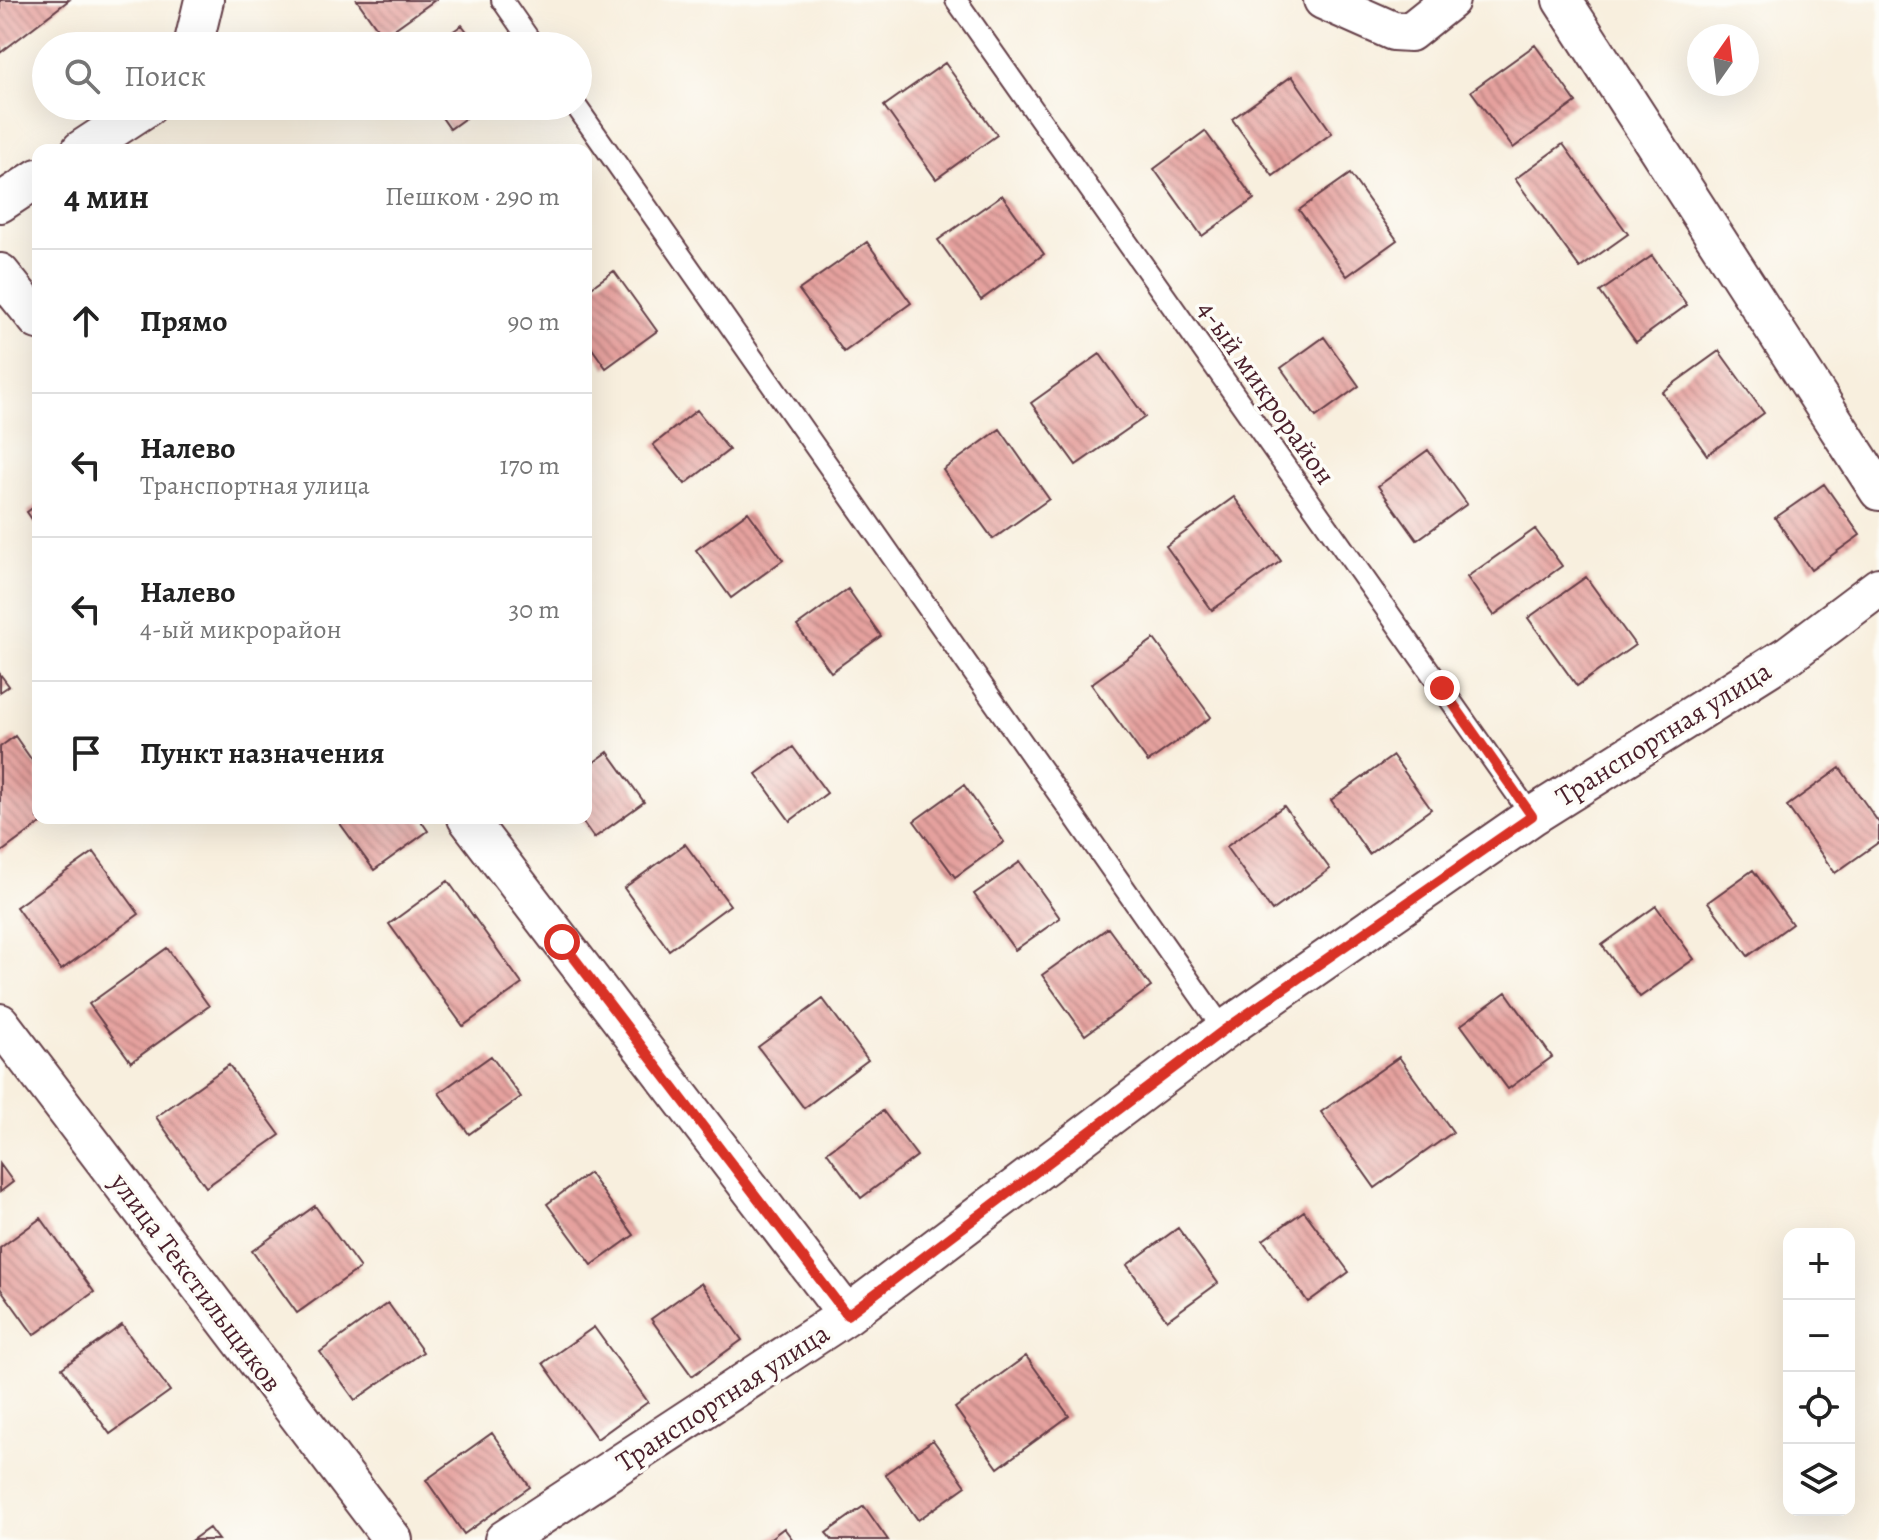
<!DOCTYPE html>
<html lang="ru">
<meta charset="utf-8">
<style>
body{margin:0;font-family:Alegreya,serif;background:#f6f6f6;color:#222}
.controls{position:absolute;right:24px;bottom:24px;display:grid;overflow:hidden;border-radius:16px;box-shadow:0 8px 32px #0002}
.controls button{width:72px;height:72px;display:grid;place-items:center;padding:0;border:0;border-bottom:2px solid #e0e0e0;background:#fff;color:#222;font:40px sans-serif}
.compass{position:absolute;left:1687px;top:24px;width:72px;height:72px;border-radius:50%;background:#fff;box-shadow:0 8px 32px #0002;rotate:14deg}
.stop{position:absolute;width:24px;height:24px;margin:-18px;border:6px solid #d93025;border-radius:50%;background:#fff}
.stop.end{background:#d93025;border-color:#fff;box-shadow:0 2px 8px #0008}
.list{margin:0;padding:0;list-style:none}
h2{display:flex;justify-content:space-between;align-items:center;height:104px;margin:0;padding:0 32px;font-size:34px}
h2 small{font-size:26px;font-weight:400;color:#767676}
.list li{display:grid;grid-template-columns:52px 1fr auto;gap:24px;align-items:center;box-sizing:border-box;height:144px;padding:0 32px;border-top:2px solid #e0e0e0}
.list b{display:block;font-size:30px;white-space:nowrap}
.list p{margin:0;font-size:26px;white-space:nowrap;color:#767676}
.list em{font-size:26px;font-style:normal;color:#767676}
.icon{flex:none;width:44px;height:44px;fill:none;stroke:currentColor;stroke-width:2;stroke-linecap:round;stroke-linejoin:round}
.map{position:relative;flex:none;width:1879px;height:1540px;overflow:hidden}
.search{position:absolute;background:#fff;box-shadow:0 8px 32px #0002;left:32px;top:32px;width:560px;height:88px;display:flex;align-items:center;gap:20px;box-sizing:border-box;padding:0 28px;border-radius:44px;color:#767676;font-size:30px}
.panel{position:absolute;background:#fff;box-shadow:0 8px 32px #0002;left:32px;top:144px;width:560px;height:680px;border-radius:16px}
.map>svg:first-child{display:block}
.building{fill:url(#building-back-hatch)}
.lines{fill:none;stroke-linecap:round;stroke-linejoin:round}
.lane-casing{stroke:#643e46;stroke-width:24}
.street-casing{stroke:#643e46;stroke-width:42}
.lane{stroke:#fff;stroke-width:20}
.street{stroke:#fff;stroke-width:38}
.route{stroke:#d93025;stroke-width:10}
.labels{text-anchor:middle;stroke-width:7;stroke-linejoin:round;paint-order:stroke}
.street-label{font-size:28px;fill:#4a1f2b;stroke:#fdfcf7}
</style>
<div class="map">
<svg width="1879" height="1540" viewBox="0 0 1879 1540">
<defs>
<pattern id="building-back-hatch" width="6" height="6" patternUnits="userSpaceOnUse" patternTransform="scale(2)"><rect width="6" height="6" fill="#e5a19e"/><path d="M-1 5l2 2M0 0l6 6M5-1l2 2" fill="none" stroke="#bc8381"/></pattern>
</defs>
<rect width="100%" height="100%" fill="#fdfcf7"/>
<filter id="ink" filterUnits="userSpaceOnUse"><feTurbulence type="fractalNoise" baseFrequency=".0125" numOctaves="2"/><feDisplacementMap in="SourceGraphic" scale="16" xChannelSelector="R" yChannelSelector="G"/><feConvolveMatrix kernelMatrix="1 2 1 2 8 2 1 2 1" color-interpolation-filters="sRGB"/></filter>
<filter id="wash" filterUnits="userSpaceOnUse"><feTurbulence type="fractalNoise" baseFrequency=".006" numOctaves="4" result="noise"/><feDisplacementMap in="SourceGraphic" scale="32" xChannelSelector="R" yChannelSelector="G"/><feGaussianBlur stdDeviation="1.8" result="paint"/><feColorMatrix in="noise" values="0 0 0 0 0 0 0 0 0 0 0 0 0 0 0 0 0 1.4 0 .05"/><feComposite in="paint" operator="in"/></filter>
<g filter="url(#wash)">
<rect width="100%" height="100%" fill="#f8efde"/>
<g id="blocks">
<!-- building -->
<path class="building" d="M 0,0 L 69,0 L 0,53 Z
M 357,0 L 435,0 L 383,37 Z
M 462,25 L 478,46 L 432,46 Z
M 1535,45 L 1576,102 L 1513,148 L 1471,91 Z
M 945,63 L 997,135 L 936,179 L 884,106 Z
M 1292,76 L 1332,133 L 1273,176 L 1232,119 Z
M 434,106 L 482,106 L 450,129 Z
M 1205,131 L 1254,199 L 1202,236 L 1154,169 Z
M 1563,144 L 1628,234 L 1580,268 L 1515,179 Z
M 1350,174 L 1397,240 L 1347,276 L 1299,210 Z
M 1002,195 L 1044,254 L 981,300 L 938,240 Z
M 867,242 L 911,303 L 844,352 L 799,290 Z
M 1652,256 L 1687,305 L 1636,342 L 1600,292 Z
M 614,271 L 657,331 L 606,368 L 586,340 L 586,291 Z
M 1324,337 L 1359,386 L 1316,417 L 1281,368 Z
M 1719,351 L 1764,413 L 1707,455 L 1662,392 Z
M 1100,354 L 1145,417 L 1076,465 L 1031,403 Z
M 697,410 L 729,450 L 685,484 L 653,445 Z
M 1000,429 L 1049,499 L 993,539 L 943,470 Z
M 1428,450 L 1467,504 L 1417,540 L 1378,486 Z
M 1824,484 L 1860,535 L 1811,570 L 1775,518 Z
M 1234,497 L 1281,561 L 1212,610 L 1166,546 Z
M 38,504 L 38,528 L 27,512 Z
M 748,512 L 783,560 L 731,598 L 696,550 Z
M 1535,529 L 1562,566 L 1494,615 L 1467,577 Z
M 1586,577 L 1635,645 L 1577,686 L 1528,618 Z
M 848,589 L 881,636 L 831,672 L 797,626 Z
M 1154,639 L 1211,717 L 1148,762 L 1091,684 Z
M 0,674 L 9,686 L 0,692 Z
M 15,736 L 38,769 L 38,818 L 48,818 L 0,853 L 0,747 Z
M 793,747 L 827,793 L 790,821 L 756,774 Z
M 608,752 L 644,802 L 594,838 L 580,818 L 586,818 L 586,768 Z
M 1393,756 L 1431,809 L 1369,854 L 1331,800 Z
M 1840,768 L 1879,823 L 1879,842 L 1835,873 L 1787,806 Z
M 964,785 L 1004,842 L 955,877 L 914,821 Z
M 1284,806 L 1330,869 L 1272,911 L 1226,847 Z
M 336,818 L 419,818 L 428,831 L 374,870 Z
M 685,844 L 730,905 L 669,950 L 624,888 Z
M 94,852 L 139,914 L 61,970 L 16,907 Z
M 1020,862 L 1060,918 L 1015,950 L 974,894 Z
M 1753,870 L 1792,924 L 1748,956 L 1708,902 Z
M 448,881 L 522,984 L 463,1026 L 389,924 Z
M 1656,906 L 1694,959 L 1640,997 L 1602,945 Z
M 1108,928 L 1151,987 L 1085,1035 L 1042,975 Z
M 167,948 L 209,1006 L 131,1062 L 89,1004 Z
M 1506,992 L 1552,1057 L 1508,1089 L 1461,1025 Z
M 823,999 L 868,1060 L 804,1108 L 758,1047 Z
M 491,1056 L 521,1097 L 469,1134 L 439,1093 Z
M 1399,1057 L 1453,1132 L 1375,1188 L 1321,1112 Z
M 229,1065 L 280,1135 L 206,1187 L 156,1117 Z
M 883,1111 L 917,1156 L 861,1198 L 827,1152 Z
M 0,1164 L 13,1182 L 0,1192 Z
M 589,1173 L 634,1235 L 592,1265 L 547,1204 Z
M 315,1206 L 360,1268 L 297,1313 L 252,1251 Z
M 1304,1211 L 1349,1272 L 1308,1302 L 1263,1240 Z
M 41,1218 L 94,1292 L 34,1335 L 0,1288 L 0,1248 Z
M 1178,1228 L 1218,1283 L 1167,1320 L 1127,1265 Z
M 701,1283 L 742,1340 L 692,1376 L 651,1319 Z
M 388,1303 L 423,1352 L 355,1400 L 320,1352 Z
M 122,1325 L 170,1391 L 110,1434 L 62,1368 Z
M 594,1327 L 648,1402 L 597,1439 L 543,1363 Z
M 1026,1356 L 1069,1416 L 998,1468 L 955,1408 Z
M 492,1433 L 530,1487 L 464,1534 L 426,1480 Z
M 933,1440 L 966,1486 L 918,1520 L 885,1474 Z
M 864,1506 L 888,1540 L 832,1540 L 826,1533 Z
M 209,1528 L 218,1540 L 192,1540 Z
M 784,1528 L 793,1540 L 768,1540 Z"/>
</g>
</g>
<g filter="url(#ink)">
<use href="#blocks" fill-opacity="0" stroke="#643e46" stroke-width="2"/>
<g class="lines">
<!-- lane casing -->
<g class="lane-casing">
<path id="lane" d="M 502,0 L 534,46
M 956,0 L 1532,816
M 576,106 L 1224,1030"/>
</g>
<!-- street casing -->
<g class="street-casing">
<path id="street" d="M 1323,0 L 1393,31 L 1410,32 L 1450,0
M 1562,0 L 1879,491
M 193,46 L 204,0
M 81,150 L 148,106
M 0,203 L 38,178
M 0,273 L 38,320
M 467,818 L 847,1315
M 0,1023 L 393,1540
M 504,1540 L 847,1315 L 1224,1030 L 1532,816 L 1790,654 L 1879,587"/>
</g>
<!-- lane -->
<use href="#lane" class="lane"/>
<!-- street -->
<use href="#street" class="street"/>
</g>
</g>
<g class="lines" filter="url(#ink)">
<!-- route -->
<path class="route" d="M 562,942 L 847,1315 L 1224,1030 L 1532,816 L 1442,688"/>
</g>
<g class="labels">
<!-- street labels -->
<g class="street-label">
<text transform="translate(1267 392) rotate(55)" y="10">4-ый микрорайон</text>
<text transform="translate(1663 733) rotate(-32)" y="10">Транспортная улица</text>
<text transform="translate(197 1282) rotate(53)" y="10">улица Текстильщиков</text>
<text transform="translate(722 1397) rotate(-33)" y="10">Транспортная улица</text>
</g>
</g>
</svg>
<div class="controls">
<button>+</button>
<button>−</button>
<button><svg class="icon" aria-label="locate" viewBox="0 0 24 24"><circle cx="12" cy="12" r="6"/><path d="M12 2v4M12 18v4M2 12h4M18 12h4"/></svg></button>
<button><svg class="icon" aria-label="layers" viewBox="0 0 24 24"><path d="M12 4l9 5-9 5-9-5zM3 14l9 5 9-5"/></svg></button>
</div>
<svg class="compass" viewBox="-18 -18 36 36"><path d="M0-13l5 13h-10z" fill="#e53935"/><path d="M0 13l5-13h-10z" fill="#767676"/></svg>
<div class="stop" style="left:562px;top:942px"></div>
<div class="stop end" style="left:1442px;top:688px"></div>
<div class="search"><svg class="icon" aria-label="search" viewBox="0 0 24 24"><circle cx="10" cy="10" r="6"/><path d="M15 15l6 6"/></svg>Поиск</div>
<section class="panel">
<h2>4 мин<small>Пешком · 290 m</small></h2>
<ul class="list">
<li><svg class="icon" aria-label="ahead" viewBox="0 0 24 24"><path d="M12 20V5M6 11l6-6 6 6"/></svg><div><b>Прямо</b></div><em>90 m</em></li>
<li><svg class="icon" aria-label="left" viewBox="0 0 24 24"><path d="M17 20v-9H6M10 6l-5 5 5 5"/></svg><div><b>Налево</b><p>Транспортная улица</p></div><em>170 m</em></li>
<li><svg class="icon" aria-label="left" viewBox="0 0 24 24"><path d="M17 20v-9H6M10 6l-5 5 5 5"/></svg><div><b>Налево</b><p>4-ый микрорайон</p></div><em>30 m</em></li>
<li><svg class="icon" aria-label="arrive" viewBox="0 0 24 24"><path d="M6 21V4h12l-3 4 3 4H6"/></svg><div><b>Пункт назначения</b></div></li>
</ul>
</section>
</div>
